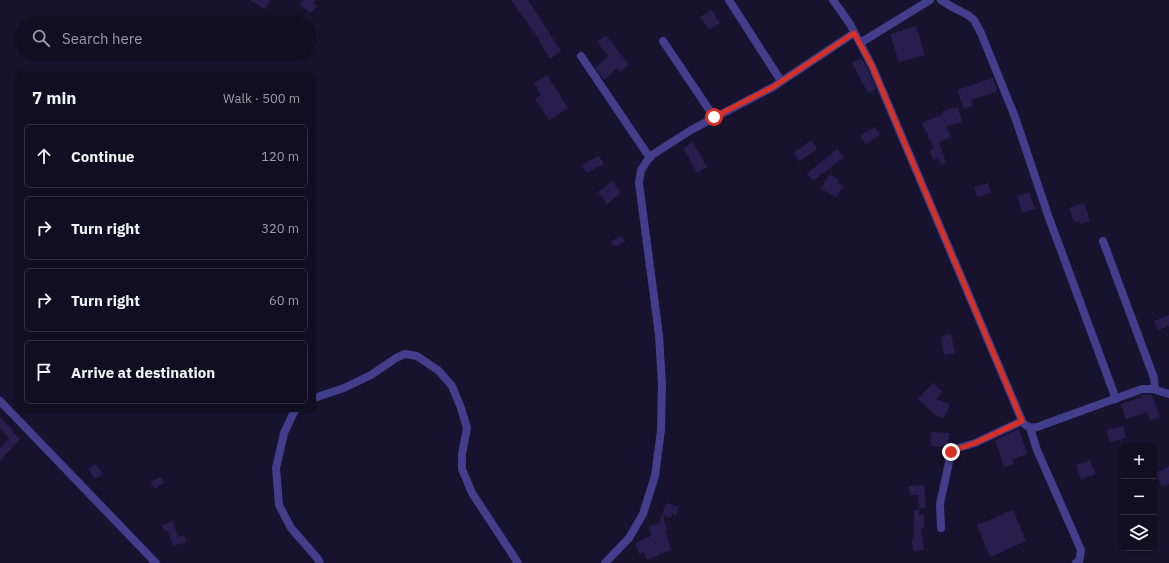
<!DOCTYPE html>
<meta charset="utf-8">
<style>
body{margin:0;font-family:"IBM Plex Sans",sans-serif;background:#1a172a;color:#f1f3f6}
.controls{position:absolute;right:12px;bottom:12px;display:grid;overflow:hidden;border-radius:6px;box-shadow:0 1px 3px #0004}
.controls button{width:36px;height:36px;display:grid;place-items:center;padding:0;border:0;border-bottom:1px solid #302e40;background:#110e22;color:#f1f3f6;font:20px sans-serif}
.stop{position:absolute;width:12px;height:12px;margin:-9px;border:3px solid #d93025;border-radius:50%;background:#fff}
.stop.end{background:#d93025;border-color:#fff;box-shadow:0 1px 4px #0008}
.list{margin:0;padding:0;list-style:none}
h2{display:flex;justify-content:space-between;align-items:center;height:52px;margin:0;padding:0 16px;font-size:17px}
h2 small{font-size:13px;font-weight:400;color:#9c9ca5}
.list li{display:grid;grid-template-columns:26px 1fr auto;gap:12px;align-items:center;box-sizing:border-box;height:64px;margin:0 8px 8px;padding:0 8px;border:1px solid #302e40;border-radius:6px}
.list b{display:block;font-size:15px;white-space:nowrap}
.list em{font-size:13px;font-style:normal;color:#9c9ca5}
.icon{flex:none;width:22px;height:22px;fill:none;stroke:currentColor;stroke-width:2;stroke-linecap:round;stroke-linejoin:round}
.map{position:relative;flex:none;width:1169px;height:563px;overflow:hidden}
.search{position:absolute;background:#110e22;box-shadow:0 1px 3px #0004;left:16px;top:16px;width:300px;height:44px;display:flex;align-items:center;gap:10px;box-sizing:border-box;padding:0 14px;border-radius:22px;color:#9c9ca5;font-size:15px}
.panel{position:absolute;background:#110e22;box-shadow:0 1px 3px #0004;left:16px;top:72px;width:300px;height:340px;border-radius:6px}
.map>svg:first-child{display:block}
.building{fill:#281e4d}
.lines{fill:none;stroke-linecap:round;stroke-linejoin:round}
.minor{stroke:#423e8b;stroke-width:8}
.route{stroke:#d93025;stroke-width:5}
</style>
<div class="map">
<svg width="1169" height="563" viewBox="0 0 1169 563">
<rect width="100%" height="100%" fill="#17122d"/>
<!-- building -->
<path class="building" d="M 250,0 L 270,0 L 265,9 Z
M 304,0 L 316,0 L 313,3 L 317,6 L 311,13 L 300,5 Z
M 511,0 L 528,0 L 561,51 L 550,59 L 538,39 L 539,39 Z
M 712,10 L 720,23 L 709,30 L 700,17 Z
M 916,26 L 925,55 L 899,62 L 890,34 Z
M 606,35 L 629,65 L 620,72 L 617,68 L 604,80 L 595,68 L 608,56 L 597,42 Z
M 861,58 L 868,70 L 876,89 L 868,93 L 852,63 Z
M 547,75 L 568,108 L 549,120 L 535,99 L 541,95 L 534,83 Z
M 993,78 L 998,91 L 971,100 L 973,105 L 964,109 L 957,90 Z
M 958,107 L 962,122 L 946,126 L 951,137 L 939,142 L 946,163 L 941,164 L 938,158 L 933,160 L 930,150 L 934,149 L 922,123 L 943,114 L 943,111 Z
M 875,127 L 880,135 L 866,144 L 860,136 Z
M 812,140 L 817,149 L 799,161 L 793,153 Z
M 693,142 L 707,167 L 697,173 L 683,148 Z
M 837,149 L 844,157 L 813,181 L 807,174 Z
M 599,156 L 604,164 L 587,173 L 582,165 Z
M 829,174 L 839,180 L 837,183 L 843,186 L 837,197 L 821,189 Z
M 612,181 L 621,193 L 607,204 L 598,192 Z
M 988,183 L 991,193 L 977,197 L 974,187 Z
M 1029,192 L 1035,209 L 1022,213 L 1017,196 Z
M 1084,203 L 1090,221 L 1080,224 L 1080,221 L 1074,222 L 1069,208 Z
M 622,236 L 625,242 L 614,247 L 611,241 Z
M 1169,315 L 1169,326 L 1158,330 L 1154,321 Z
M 951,334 L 955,353 L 944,355 L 941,336 Z
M 933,383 L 943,392 L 936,399 L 950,404 L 944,418 L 935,415 L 918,399 Z
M 1141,395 L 1152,395 L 1160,417 L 1150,420 L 1147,412 L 1126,419 L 1121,404 L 1142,397 Z
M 0,417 L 13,430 L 12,431 L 20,439 L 0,461 L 0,448 L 9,438 L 0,429 Z
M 1123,426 L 1126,438 L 1110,442 L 1106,430 Z
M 1019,429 L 1027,454 L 1013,459 L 1014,464 L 1004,467 L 995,440 Z
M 931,432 L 949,433 L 948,447 L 930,446 Z
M 1090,460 L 1096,474 L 1081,479 L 1076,465 Z
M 96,464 L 103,474 L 95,479 L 88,469 Z
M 1169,466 L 1169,484 L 1162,487 L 1156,473 Z
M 161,477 L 164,483 L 154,489 L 150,482 Z
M 924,485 L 926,508 L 919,508 L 918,495 L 910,495 L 909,486 Z
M 666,503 L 679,507 L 676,515 L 672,513 L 671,518 L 663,515 L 667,530 L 665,530 L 671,550 L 657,555 L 657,556 L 647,560 L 644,552 L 639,554 L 635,543 L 651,536 L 649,526 L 659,523 Z
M 914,510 L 919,510 L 919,515 L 924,515 L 924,528 L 921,528 L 924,550 L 913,551 L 912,539 L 914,539 Z
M 1013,510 L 1026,541 L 990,557 L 977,525 Z
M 173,521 L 178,537 L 184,535 L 187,542 L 173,546 L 168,531 L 165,532 L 162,525 Z"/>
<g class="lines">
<!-- minor -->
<path class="minor" d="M 729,0 L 781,81
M 833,0 L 850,24 L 872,66 L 1023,423 C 1028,428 1031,428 1037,427 L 1142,389 L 1152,389 L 1169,394
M 941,0 L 954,8 L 968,15 L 974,20 L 981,33 L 1015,117 L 1049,218 L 1116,399
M 663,41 L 714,117
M 860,43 L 930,0
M 581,56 L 650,158
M 1103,241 L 1154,378 L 1155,389
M 314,398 L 344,388 L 371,375 L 396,358 L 405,354 L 417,356 L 439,371 L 452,386 L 461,408 L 467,428 L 462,454 L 462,469 L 472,493 L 518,563
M 0,401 L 156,563
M 296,410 L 294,412 L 284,433 L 276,468 L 279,505 L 291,528 L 318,559 L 320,563
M 1030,428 L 1037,450 L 1081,550 C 1080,555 1081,561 1076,563
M 941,528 L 940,504 L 951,453 L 954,449 L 975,443 L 1022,421
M 605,563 L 629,538 L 643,514 L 655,476 L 661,430 L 662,384 L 659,335 L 639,183 L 641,170 L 647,161 L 652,155 L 691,130 L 773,87 L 854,33"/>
</g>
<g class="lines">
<!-- route -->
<path class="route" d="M 714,117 L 773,87 L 854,33 L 872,66 L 1022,421 L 975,443 L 954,450 L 951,452"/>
</g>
</svg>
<div class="controls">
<button>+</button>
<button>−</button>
<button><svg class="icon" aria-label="layers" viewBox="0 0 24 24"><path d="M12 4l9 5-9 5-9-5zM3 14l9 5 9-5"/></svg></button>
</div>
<div class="stop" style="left:714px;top:117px"></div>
<div class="stop end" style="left:951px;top:452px"></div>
<div class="search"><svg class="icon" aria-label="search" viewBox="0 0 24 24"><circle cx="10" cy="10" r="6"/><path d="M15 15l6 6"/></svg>Search here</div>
<section class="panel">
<h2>7 min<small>Walk · 500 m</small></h2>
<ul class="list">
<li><svg class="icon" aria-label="ahead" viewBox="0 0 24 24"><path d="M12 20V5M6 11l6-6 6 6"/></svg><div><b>Continue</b></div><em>120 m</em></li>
<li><svg class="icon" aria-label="right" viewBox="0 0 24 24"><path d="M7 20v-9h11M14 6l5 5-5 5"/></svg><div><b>Turn right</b></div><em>320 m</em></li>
<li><svg class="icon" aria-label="right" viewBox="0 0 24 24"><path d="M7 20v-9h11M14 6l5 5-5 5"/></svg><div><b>Turn right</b></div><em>60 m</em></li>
<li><svg class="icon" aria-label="arrive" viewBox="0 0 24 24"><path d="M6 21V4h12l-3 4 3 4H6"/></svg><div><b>Arrive at destination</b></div></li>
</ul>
</section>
</div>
